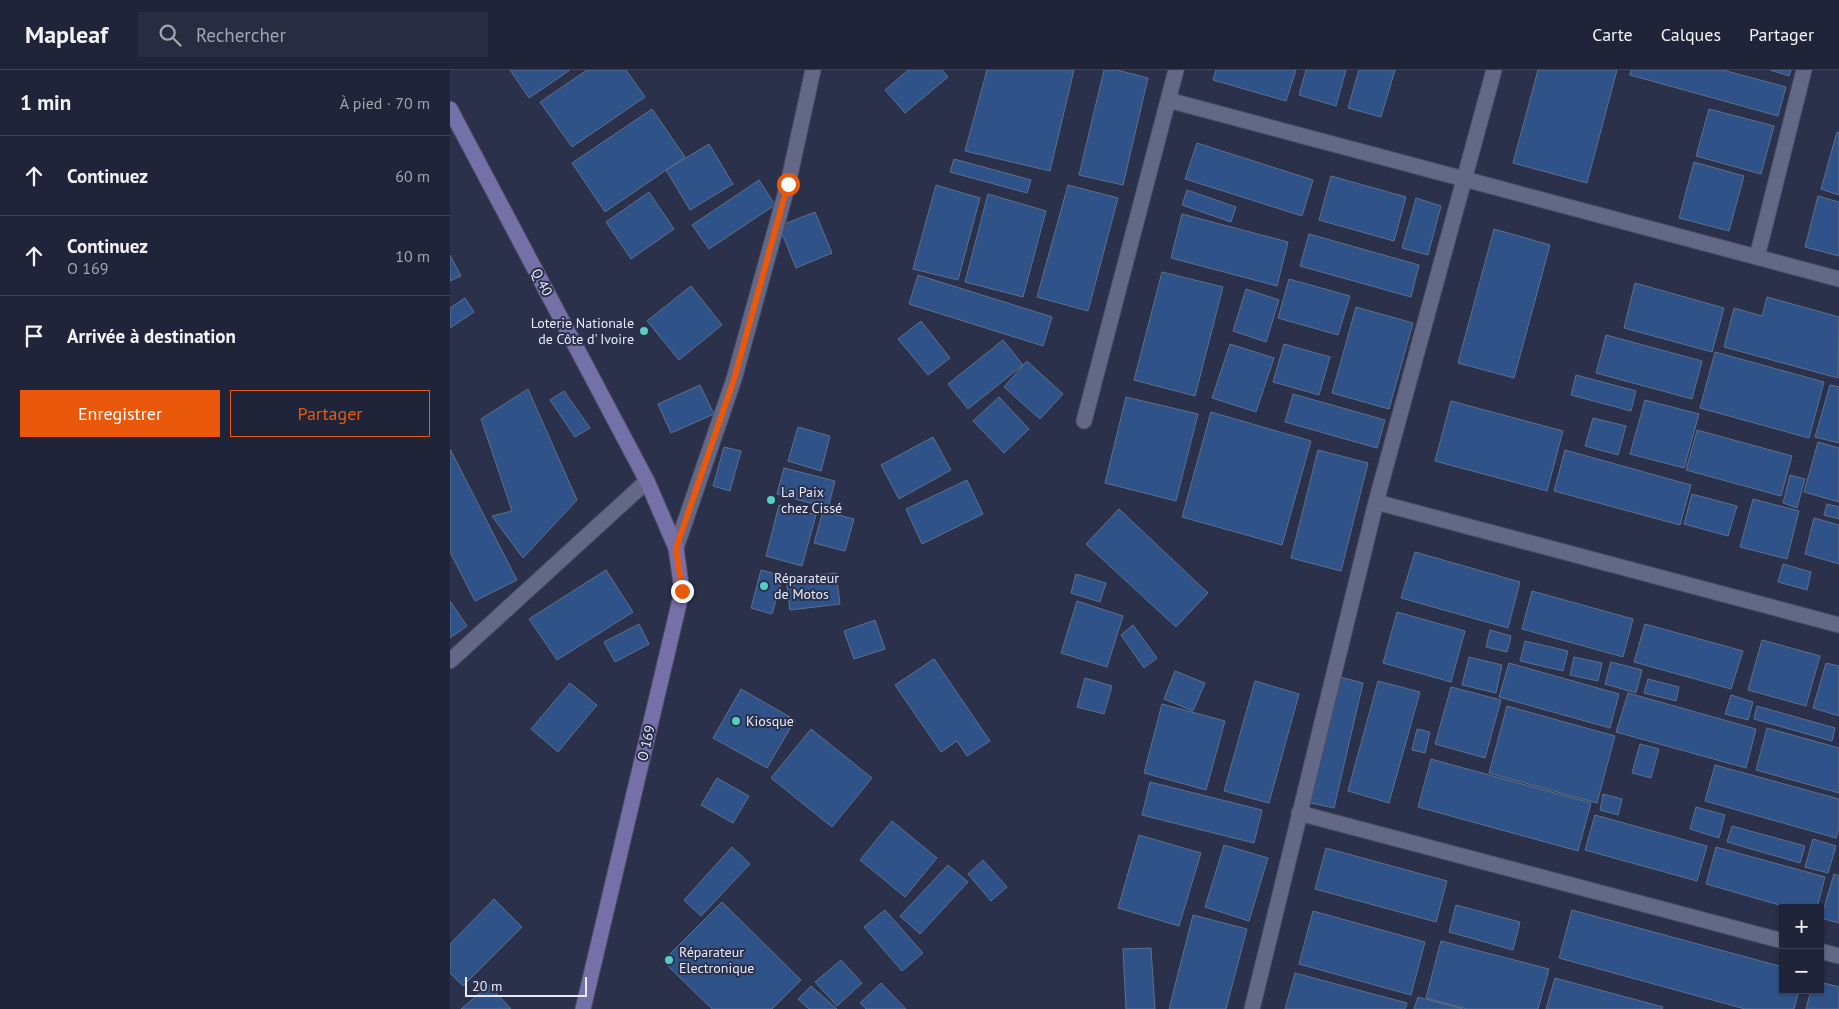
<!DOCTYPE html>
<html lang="fr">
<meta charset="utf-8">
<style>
body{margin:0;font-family:"PT Sans",sans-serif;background:#282c40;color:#f1f3f6}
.controls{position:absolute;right:15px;bottom:15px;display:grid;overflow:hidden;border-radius:0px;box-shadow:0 1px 4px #0004}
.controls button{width:45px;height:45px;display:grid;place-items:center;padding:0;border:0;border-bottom:1px solid #3d4153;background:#202438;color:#f1f3f6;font:25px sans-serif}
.scale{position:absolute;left:15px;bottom:12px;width:122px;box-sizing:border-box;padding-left:5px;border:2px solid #e6eafc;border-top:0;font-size:14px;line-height:18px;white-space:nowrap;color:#e6eafc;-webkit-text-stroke:4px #2b304b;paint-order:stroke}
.stop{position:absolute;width:15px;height:15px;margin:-11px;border:4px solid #ea580c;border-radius:50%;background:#fff}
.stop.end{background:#ea580c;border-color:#fff;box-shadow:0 1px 5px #0008}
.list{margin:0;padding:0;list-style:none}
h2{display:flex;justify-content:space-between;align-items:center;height:65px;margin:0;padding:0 20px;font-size:21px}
h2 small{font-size:16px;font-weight:400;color:#a2a4ae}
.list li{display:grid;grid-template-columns:32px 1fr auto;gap:15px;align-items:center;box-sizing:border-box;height:80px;padding:0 20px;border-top:1px solid #3d4153}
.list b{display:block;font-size:19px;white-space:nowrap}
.list p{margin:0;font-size:16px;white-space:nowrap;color:#a2a4ae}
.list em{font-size:16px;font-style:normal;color:#a2a4ae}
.actions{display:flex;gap:10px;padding:15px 20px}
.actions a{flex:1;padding:11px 0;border:1px solid #ea580c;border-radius:0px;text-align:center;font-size:18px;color:#ea580c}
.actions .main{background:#ea580c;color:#fff}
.icon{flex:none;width:28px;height:28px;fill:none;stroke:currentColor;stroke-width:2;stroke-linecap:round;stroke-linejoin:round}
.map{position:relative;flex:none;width:1389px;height:939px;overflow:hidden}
header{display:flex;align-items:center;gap:30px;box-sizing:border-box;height:70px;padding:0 25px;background:#202438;border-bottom:1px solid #3d4153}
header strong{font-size:24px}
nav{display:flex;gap:28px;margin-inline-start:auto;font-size:18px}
.search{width:350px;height:45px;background:#282c40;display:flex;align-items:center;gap:12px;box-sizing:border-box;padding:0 18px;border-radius:0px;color:#a2a4ae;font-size:19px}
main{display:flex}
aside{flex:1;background:#202438}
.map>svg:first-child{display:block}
.building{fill:#2f5388;stroke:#5d708b}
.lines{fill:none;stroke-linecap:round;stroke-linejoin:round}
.street-casing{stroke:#4b4e65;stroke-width:17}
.secondary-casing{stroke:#4b4e65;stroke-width:17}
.street{stroke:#626886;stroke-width:15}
.secondary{stroke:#7670a9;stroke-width:15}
.route{stroke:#ea580c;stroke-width:6}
.poi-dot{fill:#58cec1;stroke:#2b304b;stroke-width:2}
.labels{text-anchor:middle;stroke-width:4;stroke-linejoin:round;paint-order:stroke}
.street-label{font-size:14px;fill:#e6eafc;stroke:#2b304b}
.poi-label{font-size:14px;fill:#e6eafc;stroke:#2b304b;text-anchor:start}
</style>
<header>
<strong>Mapleaf</strong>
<div class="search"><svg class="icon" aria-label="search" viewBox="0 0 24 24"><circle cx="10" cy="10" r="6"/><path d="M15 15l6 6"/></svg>Rechercher</div>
<nav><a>Carte</a><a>Calques</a><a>Partager</a></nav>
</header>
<main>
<aside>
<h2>1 min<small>À pied · 70 m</small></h2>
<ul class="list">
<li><svg class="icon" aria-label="ahead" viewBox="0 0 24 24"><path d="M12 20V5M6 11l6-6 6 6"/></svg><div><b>Continuez</b></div><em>60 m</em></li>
<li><svg class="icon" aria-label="ahead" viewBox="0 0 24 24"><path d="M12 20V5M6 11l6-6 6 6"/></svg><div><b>Continuez</b><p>O 169</p></div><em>10 m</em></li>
<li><svg class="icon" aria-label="arrive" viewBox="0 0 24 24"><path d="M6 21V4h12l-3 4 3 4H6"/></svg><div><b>Arrivée à destination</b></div></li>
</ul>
<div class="actions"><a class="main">Enregistrer</a><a>Partager</a></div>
</aside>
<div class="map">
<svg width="1389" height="939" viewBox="0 0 1389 939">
<rect width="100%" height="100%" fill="#2b304b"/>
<!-- building -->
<path class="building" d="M 60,0 L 120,0 L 79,28 Z
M 137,0 L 176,0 L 195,27 L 122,77 L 90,32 Z
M 458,0 L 492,0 L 498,7 L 455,43 L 435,20 Z
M 537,0 L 624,0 L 600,101 L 515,81 Z
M 654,0 L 667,0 L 698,8 L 673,115 L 629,105 Z
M 766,0 L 846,0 L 836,31 L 763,10 Z
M 856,0 L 896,0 L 886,36 L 849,25 Z
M 909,0 L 945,0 L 931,47 L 898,38 Z
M 1088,0 L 1167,0 L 1137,113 L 1063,93 Z
M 1181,0 L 1273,0 L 1336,17 L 1328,46 L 1180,5 Z
M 1320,0 L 1341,0 L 1339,6 Z
M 202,39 L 235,87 L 155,142 L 122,93 Z
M 1259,39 L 1324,56 L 1311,104 L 1246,86 Z
M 1387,62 L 1389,63 L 1389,125 L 1371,119 Z
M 747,73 L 863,110 L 852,146 L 735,109 Z
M 259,74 L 283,114 L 240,140 L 216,100 Z
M 504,89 L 581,110 L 577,123 L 500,102 Z
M 1244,92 L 1294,106 L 1279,161 L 1229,148 Z
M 881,106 L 956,127 L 944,171 L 869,150 Z
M 309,110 L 325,135 L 259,179 L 242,155 Z
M 486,115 L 530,128 L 508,210 L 463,199 Z
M 618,115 L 668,128 L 638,241 L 587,227 Z
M 737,120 L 786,137 L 781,152 L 732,135 Z
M 199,122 L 224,159 L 181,189 L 156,152 Z
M 538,124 L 596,141 L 573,227 L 515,212 Z
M 1368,126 L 1389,132 L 1389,186 L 1355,177 Z
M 966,128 L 991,136 L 978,185 L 952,178 Z
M 365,142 L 382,183 L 346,198 L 329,156 Z
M 732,144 L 838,172 L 827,216 L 721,188 Z
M 1044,159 L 1100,175 L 1064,308 L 1008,293 Z
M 859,164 L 969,195 L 961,227 L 850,196 Z
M 0,185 L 11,206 L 0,211 Z
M 712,202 L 773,217 L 745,326 L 684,310 Z
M 468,205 L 602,247 L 593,276 L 459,234 Z
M 839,209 L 900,226 L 888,265 L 828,248 Z
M 1185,213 L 1274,238 L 1262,282 L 1174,258 Z
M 241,216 L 272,255 L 229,290 L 197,251 Z
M 796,219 L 829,230 L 816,272 L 783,261 Z
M 1317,227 L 1389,247 L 1388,308 L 1274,277 L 1284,238 L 1312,246 Z
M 15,228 L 24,242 L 0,258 L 0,238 Z
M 906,237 L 963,253 L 939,339 L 882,323 Z
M 471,251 L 500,288 L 478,305 L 448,269 Z
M 1156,265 L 1252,291 L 1242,329 L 1146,303 Z
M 553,270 L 573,295 L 518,339 L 498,314 Z
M 780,274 L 824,288 L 806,342 L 762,328 Z
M 834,274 L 880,287 L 869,325 L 823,312 Z
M 1265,282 L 1374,312 L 1359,368 L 1250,338 Z
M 577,291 L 613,324 L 590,349 L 554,317 Z
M 1126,305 L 1186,321 L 1181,341 L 1121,325 Z
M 250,315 L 264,344 L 221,363 L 208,334 Z
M 1380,315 L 1389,317 L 1389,373 L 1365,367 Z
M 78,319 L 127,430 L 73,488 L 42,446 L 62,441 L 31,349 Z
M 114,321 L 140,358 L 125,367 L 100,330 Z
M 843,324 L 935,350 L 927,378 L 835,352 Z
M 549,327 L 579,359 L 554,383 L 523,351 Z
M 676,327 L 748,344 L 726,431 L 655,413 Z
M 1195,330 L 1249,344 L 1234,398 L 1180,384 Z
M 1001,331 L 1113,361 L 1097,421 L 985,391 Z
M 761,342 L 861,371 L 832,475 L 732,447 Z
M 1143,348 L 1176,356 L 1168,385 L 1135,376 Z
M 348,357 L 380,366 L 371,401 L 338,391 Z
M 1247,360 L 1342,386 L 1331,426 L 1236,400 Z
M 483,367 L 501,400 L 449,429 L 431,395 Z
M 1368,372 L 1389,378 L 1389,432 L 1354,422 Z
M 274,377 L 291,381 L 280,421 L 263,416 Z
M 0,379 L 67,510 L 25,531 L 0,482 Z
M 868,380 L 918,393 L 891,501 L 841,488 Z
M 1115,380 L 1241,415 L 1230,455 L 1104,421 Z
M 334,398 L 385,411 L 378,438 L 327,424 Z
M 1340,405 L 1355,409 L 1347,438 L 1333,433 Z
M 517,410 L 533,444 L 472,474 L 456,439 Z
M 1242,424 L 1287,436 L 1278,466 L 1234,454 Z
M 1303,429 L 1349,441 L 1337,489 L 1290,477 Z
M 1377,434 L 1389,437 L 1389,449 L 1374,445 Z
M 329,435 L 366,445 L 352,496 L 316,486 Z
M 669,439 L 758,523 L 726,557 L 636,474 Z
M 373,441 L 404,449 L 395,481 L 364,473 Z
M 1364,448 L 1389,455 L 1389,494 L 1355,484 Z
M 965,482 L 1070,512 L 1058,558 L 951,528 Z
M 1333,494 L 1361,502 L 1357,520 L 1328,512 Z
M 156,500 L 183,542 L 107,590 L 79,549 Z
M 311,500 L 333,506 L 322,544 L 301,538 Z
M 386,503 L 390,534 L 340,540 L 336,509 Z
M 626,504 L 656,513 L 650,532 L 621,523 Z
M 1082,521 L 1183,549 L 1173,587 L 1072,559 Z
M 0,531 L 17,556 L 0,568 Z
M 627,531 L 673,546 L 657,597 L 611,583 Z
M 947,542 L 1015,561 L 1001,612 L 933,593 Z
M 425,550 L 435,579 L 404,589 L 394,561 Z
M 189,554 L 199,574 L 165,592 L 154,572 Z
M 1195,554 L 1293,581 L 1281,619 L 1184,592 Z
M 683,555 L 707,588 L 694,598 L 671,565 Z
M 1040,560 L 1061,566 L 1057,582 L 1036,577 Z
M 1312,570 L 1370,586 L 1356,636 L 1298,620 Z
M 1075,571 L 1118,581 L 1113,601 L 1070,591 Z
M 1019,587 L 1052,595 L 1046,623 L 1012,615 Z
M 1124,587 L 1152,593 L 1148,611 L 1120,605 Z
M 484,589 L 540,671 L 517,686 L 507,671 L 491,682 L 445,615 Z
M 1161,592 L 1192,600 L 1186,623 L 1155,614 Z
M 1059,593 L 1169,624 L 1160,658 L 1049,627 Z
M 1376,593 L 1389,596 L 1389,646 L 1363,638 Z
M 725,601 L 755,613 L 743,641 L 714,629 Z
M 886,606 L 913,613 L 884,738 L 856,732 Z
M 635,608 L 662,616 L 654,644 L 627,637 Z
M 1198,609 L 1229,617 L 1226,631 L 1194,623 Z
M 805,611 L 849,624 L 819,733 L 774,721 Z
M 928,611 L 970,622 L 939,733 L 898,721 Z
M 120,613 L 147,635 L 108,682 L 81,659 Z
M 1001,617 L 1051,630 L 1035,688 L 985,674 Z
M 291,619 L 345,650 L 317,698 L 263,668 Z
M 1178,623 L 1306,659 L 1296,698 L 1166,662 Z
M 1281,625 L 1303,632 L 1298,650 L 1275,644 Z
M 712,634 L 775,651 L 756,720 L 694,703 Z
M 1057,636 L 1165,666 L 1147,733 L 1039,703 Z
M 1307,636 L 1385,658 L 1382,671 L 1304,649 Z
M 1317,658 L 1389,678 L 1389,723 L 1306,700 Z
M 361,659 L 422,708 L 382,757 L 321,708 Z
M 967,659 L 980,662 L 975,683 L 962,680 Z
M 1190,674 L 1209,679 L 1201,708 L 1182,703 Z
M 981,689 L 1141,733 L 1128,781 L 968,737 Z
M 1265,695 L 1389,729 L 1389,758 L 1386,768 L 1255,731 Z
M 267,708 L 299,726 L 283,753 L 251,735 Z
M 700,712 L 812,740 L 804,773 L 692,745 Z
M 1153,724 L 1172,729 L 1168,745 L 1150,740 Z
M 1246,737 L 1275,745 L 1269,768 L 1240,759 Z
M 1145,745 L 1257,776 L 1247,811 L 1135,780 Z
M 442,751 L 487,788 L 455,827 L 410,790 Z
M 1282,756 L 1355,776 L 1350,793 L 1277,772 Z
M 689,765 L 751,783 L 729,856 L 668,838 Z
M 1363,769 L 1386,776 L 1378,803 L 1355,797 Z
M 774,775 L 818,788 L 799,851 L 755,837 Z
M 282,777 L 300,794 L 251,846 L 234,830 Z
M 1266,777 L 1375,807 L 1367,838 L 1340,838 L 1256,814 Z
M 876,778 L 997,811 L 986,852 L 865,819 Z
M 533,790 L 557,817 L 541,831 L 518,804 Z
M 498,795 L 518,812 L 470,864 L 450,846 Z
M 1384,804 L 1389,806 L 1389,853 L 1371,848 Z
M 44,829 L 72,857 L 13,916 L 0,903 L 0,874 Z
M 272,832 L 351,910 L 322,939 L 262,939 L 213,891 Z
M 1006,835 L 1070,852 L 1063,880 L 999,862 Z
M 435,840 L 473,883 L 452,901 L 414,857 Z
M 1122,840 L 1333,897 L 1333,920 L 1349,920 L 1344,939 L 1295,939 L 1109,888 Z
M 863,841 L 975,872 L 961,925 L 849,894 Z
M 743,845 L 797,859 L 776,939 L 719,939 Z
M 991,871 L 1099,899 L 1088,939 L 1017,939 L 976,928 Z
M 701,878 L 705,939 L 676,939 L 673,879 Z
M 391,890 L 412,913 L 387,936 L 365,912 Z
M 845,903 L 957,933 L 955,939 L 835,939 Z
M 1105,908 L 1213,937 L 1212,939 L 1096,939 Z
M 1370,912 L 1389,917 L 1389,939 L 1356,939 L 1361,920 L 1370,920 Z
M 431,913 L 456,939 L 416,939 L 410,933 Z
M 39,915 L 61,939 L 11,939 Z
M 361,916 L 387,939 L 359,939 L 348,929 Z
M 968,927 L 1013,939 L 964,939 Z"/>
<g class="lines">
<!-- street casing -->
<g class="street-casing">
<path id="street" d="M 718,30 L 1389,209
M 1307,187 L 1354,0
M 634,351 L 726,0
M 926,432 L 1389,555
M 226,478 L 284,309 L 338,114 L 363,0
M 0,591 L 197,411
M 849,743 L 1333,871
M 1370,881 L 1389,886
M 802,939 L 926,432 L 1044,0"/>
</g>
<!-- secondary casing -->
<g class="secondary-casing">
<path id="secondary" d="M 0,39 L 197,411 L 226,478 L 232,521 L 133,939"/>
</g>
<!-- street -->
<use href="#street" class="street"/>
<!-- secondary -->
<use href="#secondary" class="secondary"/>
</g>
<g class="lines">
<!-- route -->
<path class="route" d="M 232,521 L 226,478 L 284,309 L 338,114"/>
</g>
<!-- markers -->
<g class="poi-dot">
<circle cx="194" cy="261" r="5"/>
<circle cx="321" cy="430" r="5"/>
<circle cx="314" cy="516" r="5"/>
<circle cx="286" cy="651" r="5"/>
<circle cx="219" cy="890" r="5"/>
</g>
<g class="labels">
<!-- street labels -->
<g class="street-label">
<text transform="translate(92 212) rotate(62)" y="5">Q 40</text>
<text transform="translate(196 673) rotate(-77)" y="5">O 169</text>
</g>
<!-- poi labels -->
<g class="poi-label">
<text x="184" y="258" text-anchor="end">Loterie Nationale<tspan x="184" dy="16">de Côte d' Ivoire</tspan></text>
<text x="331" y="427">La Paix<tspan x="331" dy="16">chez Cissé</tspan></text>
<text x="324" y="513">Réparateur<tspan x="324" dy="16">de Motos</tspan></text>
<text x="296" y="656">Kiosque</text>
<text x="229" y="887">Réparateur<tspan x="229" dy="16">Electronique</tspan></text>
</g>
</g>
</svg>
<div class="controls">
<button>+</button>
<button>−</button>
</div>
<div class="scale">20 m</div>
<div class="stop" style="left:338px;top:114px"></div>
<div class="stop end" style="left:232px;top:521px"></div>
</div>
</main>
